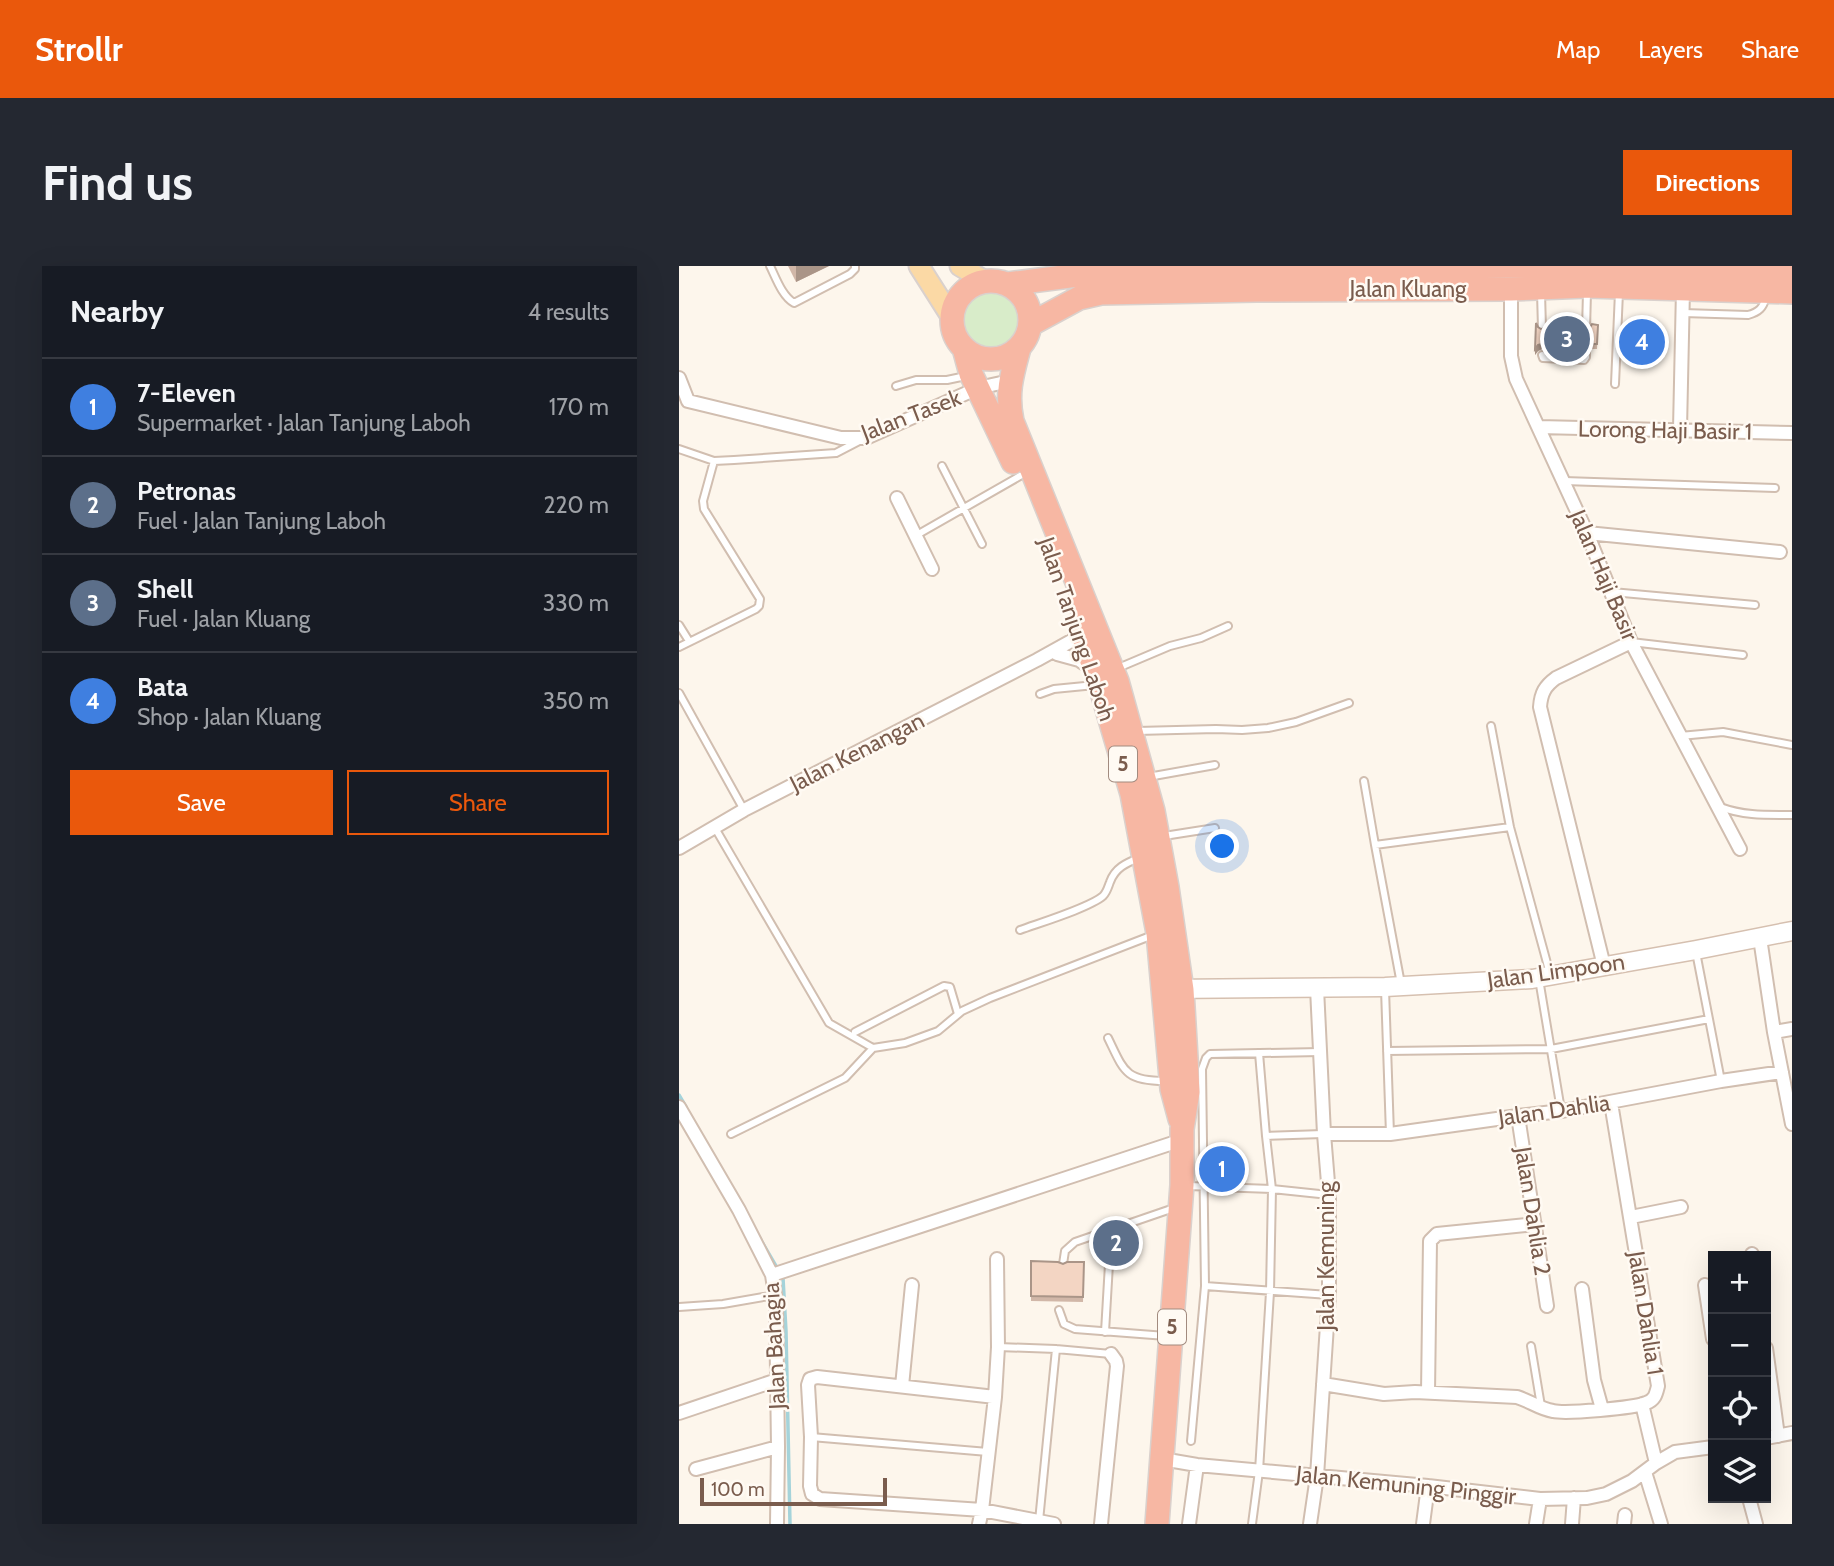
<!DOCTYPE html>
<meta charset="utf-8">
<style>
body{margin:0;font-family:Cabin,sans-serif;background:#242831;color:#f1f3f6}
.controls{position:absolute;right:21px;bottom:21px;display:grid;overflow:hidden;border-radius:0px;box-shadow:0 7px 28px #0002}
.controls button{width:63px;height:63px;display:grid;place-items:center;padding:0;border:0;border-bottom:2px solid #363941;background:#171b24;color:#f1f3f6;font:35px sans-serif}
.scale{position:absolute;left:21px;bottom:18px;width:187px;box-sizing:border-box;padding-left:7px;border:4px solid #7a5c4d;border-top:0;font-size:19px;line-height:24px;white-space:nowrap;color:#7a5c4d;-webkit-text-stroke:5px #fffaf3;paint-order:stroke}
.you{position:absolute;left:544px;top:581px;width:24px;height:24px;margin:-18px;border:5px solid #fff;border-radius:50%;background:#1a73e8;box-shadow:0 0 0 10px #1a73e833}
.badge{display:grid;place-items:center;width:46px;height:46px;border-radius:50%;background:#ea580c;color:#fff;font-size:23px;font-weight:700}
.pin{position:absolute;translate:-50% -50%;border:4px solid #fff;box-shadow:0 2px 7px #0006}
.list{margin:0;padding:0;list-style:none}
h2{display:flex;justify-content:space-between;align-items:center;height:91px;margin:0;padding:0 28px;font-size:30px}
h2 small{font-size:23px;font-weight:400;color:#9ea1a6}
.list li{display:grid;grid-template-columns:46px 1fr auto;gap:21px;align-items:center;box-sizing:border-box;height:98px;padding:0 28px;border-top:2px solid #363941}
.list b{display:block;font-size:26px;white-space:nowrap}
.list p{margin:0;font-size:23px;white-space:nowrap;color:#9ea1a6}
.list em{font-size:23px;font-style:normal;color:#9ea1a6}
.actions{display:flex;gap:14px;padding:21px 28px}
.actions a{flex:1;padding:16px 0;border:2px solid #ea580c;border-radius:0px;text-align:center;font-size:24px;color:#ea580c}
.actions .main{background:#ea580c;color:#fff}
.icon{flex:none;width:38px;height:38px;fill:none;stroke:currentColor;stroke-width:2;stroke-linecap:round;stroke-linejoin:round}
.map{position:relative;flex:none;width:1113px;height:1258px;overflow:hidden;border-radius:0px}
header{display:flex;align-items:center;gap:42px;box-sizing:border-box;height:98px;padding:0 35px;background:#ea580c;color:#fff}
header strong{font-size:33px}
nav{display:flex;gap:38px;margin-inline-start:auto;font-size:24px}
.intro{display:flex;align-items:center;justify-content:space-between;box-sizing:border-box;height:168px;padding:0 42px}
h1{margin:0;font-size:49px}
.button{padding:18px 32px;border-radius:0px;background:#ea580c;color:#fff;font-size:24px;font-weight:700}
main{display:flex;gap:42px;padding:0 42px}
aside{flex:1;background:#171b24;border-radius:0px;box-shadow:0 7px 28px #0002}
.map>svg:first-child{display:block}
.grass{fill:#d8ecc9}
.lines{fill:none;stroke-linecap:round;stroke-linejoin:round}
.stream{stroke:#a5d3da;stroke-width:3.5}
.lane-casing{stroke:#d1beb0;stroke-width:10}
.street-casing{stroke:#d1beb0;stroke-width:16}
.secondary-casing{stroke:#d6c0b0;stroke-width:21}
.primary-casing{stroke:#dad1cd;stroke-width:23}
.highway-casing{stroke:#dad1cd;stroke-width:26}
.lane{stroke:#fff;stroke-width:6}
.street{stroke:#fff;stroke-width:12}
.secondary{stroke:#fff;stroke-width:18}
.primary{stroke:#fbd9a5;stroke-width:19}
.highway{stroke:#f7b7a3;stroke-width:23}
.wall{fill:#d1b7a8}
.shaded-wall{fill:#aa9588}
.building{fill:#f3d5c3;stroke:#aa9588;stroke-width:2}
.labels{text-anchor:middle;stroke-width:5;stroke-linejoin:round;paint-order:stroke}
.shield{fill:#fffaf3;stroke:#a28b7f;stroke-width:2}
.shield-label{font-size:21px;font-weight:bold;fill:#7a5c4d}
.street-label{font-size:23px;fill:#7a5c4d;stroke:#fffaf3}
</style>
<header>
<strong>Strollr</strong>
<nav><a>Map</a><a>Layers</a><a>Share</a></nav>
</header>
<div class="intro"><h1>Find us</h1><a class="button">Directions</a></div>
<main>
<aside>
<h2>Nearby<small>4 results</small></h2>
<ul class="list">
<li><span class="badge" style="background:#3f7fe0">1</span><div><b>7-Eleven</b><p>Supermarket · Jalan Tanjung Laboh</p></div><em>170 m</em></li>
<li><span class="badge" style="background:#5c6f8a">2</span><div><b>Petronas</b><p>Fuel · Jalan Tanjung Laboh</p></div><em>220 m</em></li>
<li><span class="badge" style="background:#5c6f8a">3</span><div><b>Shell</b><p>Fuel · Jalan Kluang</p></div><em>330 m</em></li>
<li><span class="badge" style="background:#3f7fe0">4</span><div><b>Bata</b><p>Shop · Jalan Kluang</p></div><em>350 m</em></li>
</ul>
<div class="actions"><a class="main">Save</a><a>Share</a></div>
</aside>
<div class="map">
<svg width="1113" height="1258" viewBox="0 0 1113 1258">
<rect width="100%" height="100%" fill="#fdf6ec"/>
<!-- grass -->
<path class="grass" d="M283 55a28 28 0 1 1 56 0a28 28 0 1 1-56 0Z"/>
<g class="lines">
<!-- stream -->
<path class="stream" d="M 0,829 L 7,841
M 79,969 L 104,1012 L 107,1065 L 111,1258"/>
<!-- lane casing -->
<g class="lane-casing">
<path id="lane" d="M 91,0 C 97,12 103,30 115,37 L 171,8 L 176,3 L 176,0
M 862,26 L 863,63
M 1004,47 L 1069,49 C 1080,46 1084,42 1087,31
M 907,64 L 908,26
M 863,89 L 864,92 L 905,94 L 907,91 L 907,83
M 936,118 L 940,26
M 217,120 L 237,114 L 268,114 L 287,110
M 0,183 L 35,195 L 55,194 L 157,187 L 182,174
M 263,200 L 303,278
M 885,215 L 1096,222
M 236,270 L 341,210
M 933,326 L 1076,339
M 0,359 L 10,375
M 952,376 L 1064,389
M 0,381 L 77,343 L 80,340 L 81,333 L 25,243 L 24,235 L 35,195
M 439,402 L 491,380 L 522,372 L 549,360
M 0,427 L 65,544
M 361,428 L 375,423 L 416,419
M 812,460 L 831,561 L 871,708
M 458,465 L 537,463 L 563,464 L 589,462 L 617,456 L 670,437
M 1001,470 L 1044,466 L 1113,479
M 469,511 L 536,499
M 685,515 L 696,579
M 1041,541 C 1066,550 1086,549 1113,549
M 36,562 L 150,757 L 194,782 L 226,777 L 259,765 L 283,745 L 311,732 L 474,669
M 485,570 L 536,562
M 341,664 C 360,657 410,642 424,630 C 428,626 429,621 431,616 C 436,602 447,597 460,592
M 1017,686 L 1042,815
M 860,713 L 882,844
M 722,718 L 696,579 L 831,561
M 706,723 L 711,868
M 176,766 L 265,720 L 271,721 L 279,748
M 429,772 C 445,805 446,815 486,815
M 708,785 L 872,783 L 1030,753
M 52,868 L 166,812 L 194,782
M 587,870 L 644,868
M 509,920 L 593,923 L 650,929
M 384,998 L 386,985 L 396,976 L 495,942
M 526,1020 L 650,1029
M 0,1041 L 44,1038 L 96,1029
M 380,1044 L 385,1058 L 396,1063 L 487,1070
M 426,1066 L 432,964
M 852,1080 L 862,1140
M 319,1081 L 377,1083 L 432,1088
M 132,1171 L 309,1186
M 512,1175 L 526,1020 L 523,803 L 527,792 L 531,788 L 641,786
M 360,1255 L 377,1083
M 573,1258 L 580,1205 L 591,1026 L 593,923 L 587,870 L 580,787"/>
</g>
<!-- street casing -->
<g class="street-casing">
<path id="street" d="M 832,23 L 832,90 L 837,113 L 908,267 L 952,376 L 1061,583
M 0,112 L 9,135 L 162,172 L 187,172 L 299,122 L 331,115
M 860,161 L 1113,167
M 1001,163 L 1004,23
M 218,232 L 253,303
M 908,267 L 1101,286
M 378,388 L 400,394 L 412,402
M 0,582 L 65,544 L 358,394 L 394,374 L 401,361
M 1081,672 L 1095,766 L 1113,858
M 925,700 L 861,441 C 862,427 866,420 877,412 L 952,376
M 1095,766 L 1113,763
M 0,841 L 60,944 L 93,1009 L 97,1035 L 99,1181 L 98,1258
M 839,850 L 868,1040
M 645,868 L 711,868 L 839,850 L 883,845 L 1042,815 L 1103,806
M 952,951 L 1002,941
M 1073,988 L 1074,990
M 93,1009 L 503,874
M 1026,1019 L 1034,1073
M 903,1023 L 915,1114 L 923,1143
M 1087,1082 L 1099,1170
M 644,1118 L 705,1128 L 736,1126 L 838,1131 C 851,1135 861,1143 874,1145 C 887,1148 955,1142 967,1137 C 976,1134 977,1128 979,1120 L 932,837
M 223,1120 L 233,1019
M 749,1127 L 751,975 L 758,968 L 856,958
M 316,1131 L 138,1111 L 131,1113 L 129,1119 L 132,1171 L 131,1220 L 133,1228 L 141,1233 L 303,1244 L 375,1258
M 963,1138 L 977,1197
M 0,1147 L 98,1114
M 1087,1172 L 1113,1167
M 483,1193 L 518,1199 L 749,1220 L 861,1233 L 908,1232 L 927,1228 L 953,1215 L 977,1197 L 996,1186 L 1034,1181
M 17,1203 L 99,1181
M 966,1206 L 982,1258
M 1070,1232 L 1077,1258
M 300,1258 L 303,1244 L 316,1131 L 319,1081 L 318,993
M 422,1258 L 438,1100 L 437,1095 L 432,1088
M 510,1258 L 518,1199
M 631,1258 L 638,1210 L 650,1029 L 650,929 L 645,868 L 638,722
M 744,1258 L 749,1220
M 857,1258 L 861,1233
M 893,1258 L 895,1232
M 945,1258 L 946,1249"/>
</g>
<!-- secondary casing -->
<g class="secondary-casing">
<path id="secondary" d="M 491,723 L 706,721 L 853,713 L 1017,684 L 1113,665"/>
</g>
<!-- primary casing -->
<g class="primary-casing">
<path id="primary" d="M 240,0 L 273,52
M 281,0 L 306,15"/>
</g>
<!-- highway casing -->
<g class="highway-casing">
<path id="highway" d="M 830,0 L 1025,2 L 1113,5
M273 54a39 39 0 1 1 78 0a39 39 0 1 1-78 0Z
M 329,18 L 438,4 L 828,0
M 352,58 L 400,32 L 422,27 L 578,24 L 832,23 L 908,20 L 1113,26
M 285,82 L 292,108 L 334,196
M 340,82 C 333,108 327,127 333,155 L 438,415 L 474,545 L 488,621 L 503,724 L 509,826 L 503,863 L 503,919 L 478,1258
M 400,357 L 421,419 L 453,528 L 479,667 L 493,823 L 501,853"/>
</g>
<!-- lane -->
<use href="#lane" class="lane"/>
<!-- street -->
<use href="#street" class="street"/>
<!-- secondary -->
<use href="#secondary" class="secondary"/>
<!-- primary -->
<use href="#primary" class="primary"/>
<!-- highway -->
<use href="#highway" class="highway"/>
</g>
<!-- wall -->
<path class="wall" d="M 109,0 L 150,0 L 117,16 Z
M 919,59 L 918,83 L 913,83 L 910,78 L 906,77 L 902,80 L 901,83 L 892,82 L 892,88 L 868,87 L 863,83 L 859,85 L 856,89 L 859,61 L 862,63 L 902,62 L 906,64 Z
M 352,995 L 384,998 L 405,996 L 404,1036 L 352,1035 Z"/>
<!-- shaded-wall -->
<path class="shaded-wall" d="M 117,0 L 150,0 L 117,16 Z
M 906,72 L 906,77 L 902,80 L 901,83 L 902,74 Z
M 863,78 L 863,83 L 859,85 L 856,89 L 856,83 L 859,79 Z"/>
<!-- building -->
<path class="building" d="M 857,57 L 859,61 L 862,63 L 867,62 L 869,57 L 901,58 L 902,62 L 906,64 L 910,63 L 913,58 L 919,59 L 918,78 L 913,78 L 910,73 L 906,72 L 902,74 L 901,77 L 892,77 L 892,82 L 868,81 L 863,78 L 859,79 L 856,83 Z
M 352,995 L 379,996 L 384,998 L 388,996 L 405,996 L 404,1031 L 352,1030 Z"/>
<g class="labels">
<!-- shield labels -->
<g class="shield">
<rect x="430" y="480.5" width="28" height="35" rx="5"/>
<rect x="479" y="1043.5" width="28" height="35" rx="5"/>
</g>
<g class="shield-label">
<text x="444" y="505">5</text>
<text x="493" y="1068">5</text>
</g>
<!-- street labels -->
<g class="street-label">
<text x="729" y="31">Jalan Kluang</text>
<text transform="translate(232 149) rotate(-21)" y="8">Jalan Tasek</text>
<text transform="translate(986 164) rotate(1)" y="8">Lorong Haji Basir 1</text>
<text transform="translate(925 309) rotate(67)" y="8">Jalan Haji Basir</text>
<text transform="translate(398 363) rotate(71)" y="8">Jalan Tanjung Laboh</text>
<text transform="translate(178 486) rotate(-27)" y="8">Jalan Kenangan</text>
<text transform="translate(877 705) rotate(-8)" y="8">Jalan Limpoon</text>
<text transform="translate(875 844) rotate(-8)" y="8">Jalan Dahlia</text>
<text transform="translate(854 945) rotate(81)" y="8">Jalan Dahlia 2</text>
<text transform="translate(647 990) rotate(-90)" y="8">Jalan Kemuning</text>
<text transform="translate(967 1047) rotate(81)" y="8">Jalan Dahlia 1</text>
<text transform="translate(95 1080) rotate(-93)" y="8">Jalan Bahagia</text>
<text transform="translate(727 1219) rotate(6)" y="8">Jalan Kemuning Pinggir</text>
</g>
</g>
</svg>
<div class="controls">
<button>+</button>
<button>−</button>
<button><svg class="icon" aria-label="locate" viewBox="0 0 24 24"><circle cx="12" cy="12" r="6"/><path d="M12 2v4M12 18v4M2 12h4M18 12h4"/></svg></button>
<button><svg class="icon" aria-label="layers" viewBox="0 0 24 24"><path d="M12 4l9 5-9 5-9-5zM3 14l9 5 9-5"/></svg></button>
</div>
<div class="scale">100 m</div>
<div class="you"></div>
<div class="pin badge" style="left:543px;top:903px;background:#3f7fe0">1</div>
<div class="pin badge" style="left:437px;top:977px;background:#5c6f8a">2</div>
<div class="pin badge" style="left:888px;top:73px;background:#5c6f8a">3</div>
<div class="pin badge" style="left:963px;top:76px;background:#3f7fe0">4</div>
</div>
</main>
